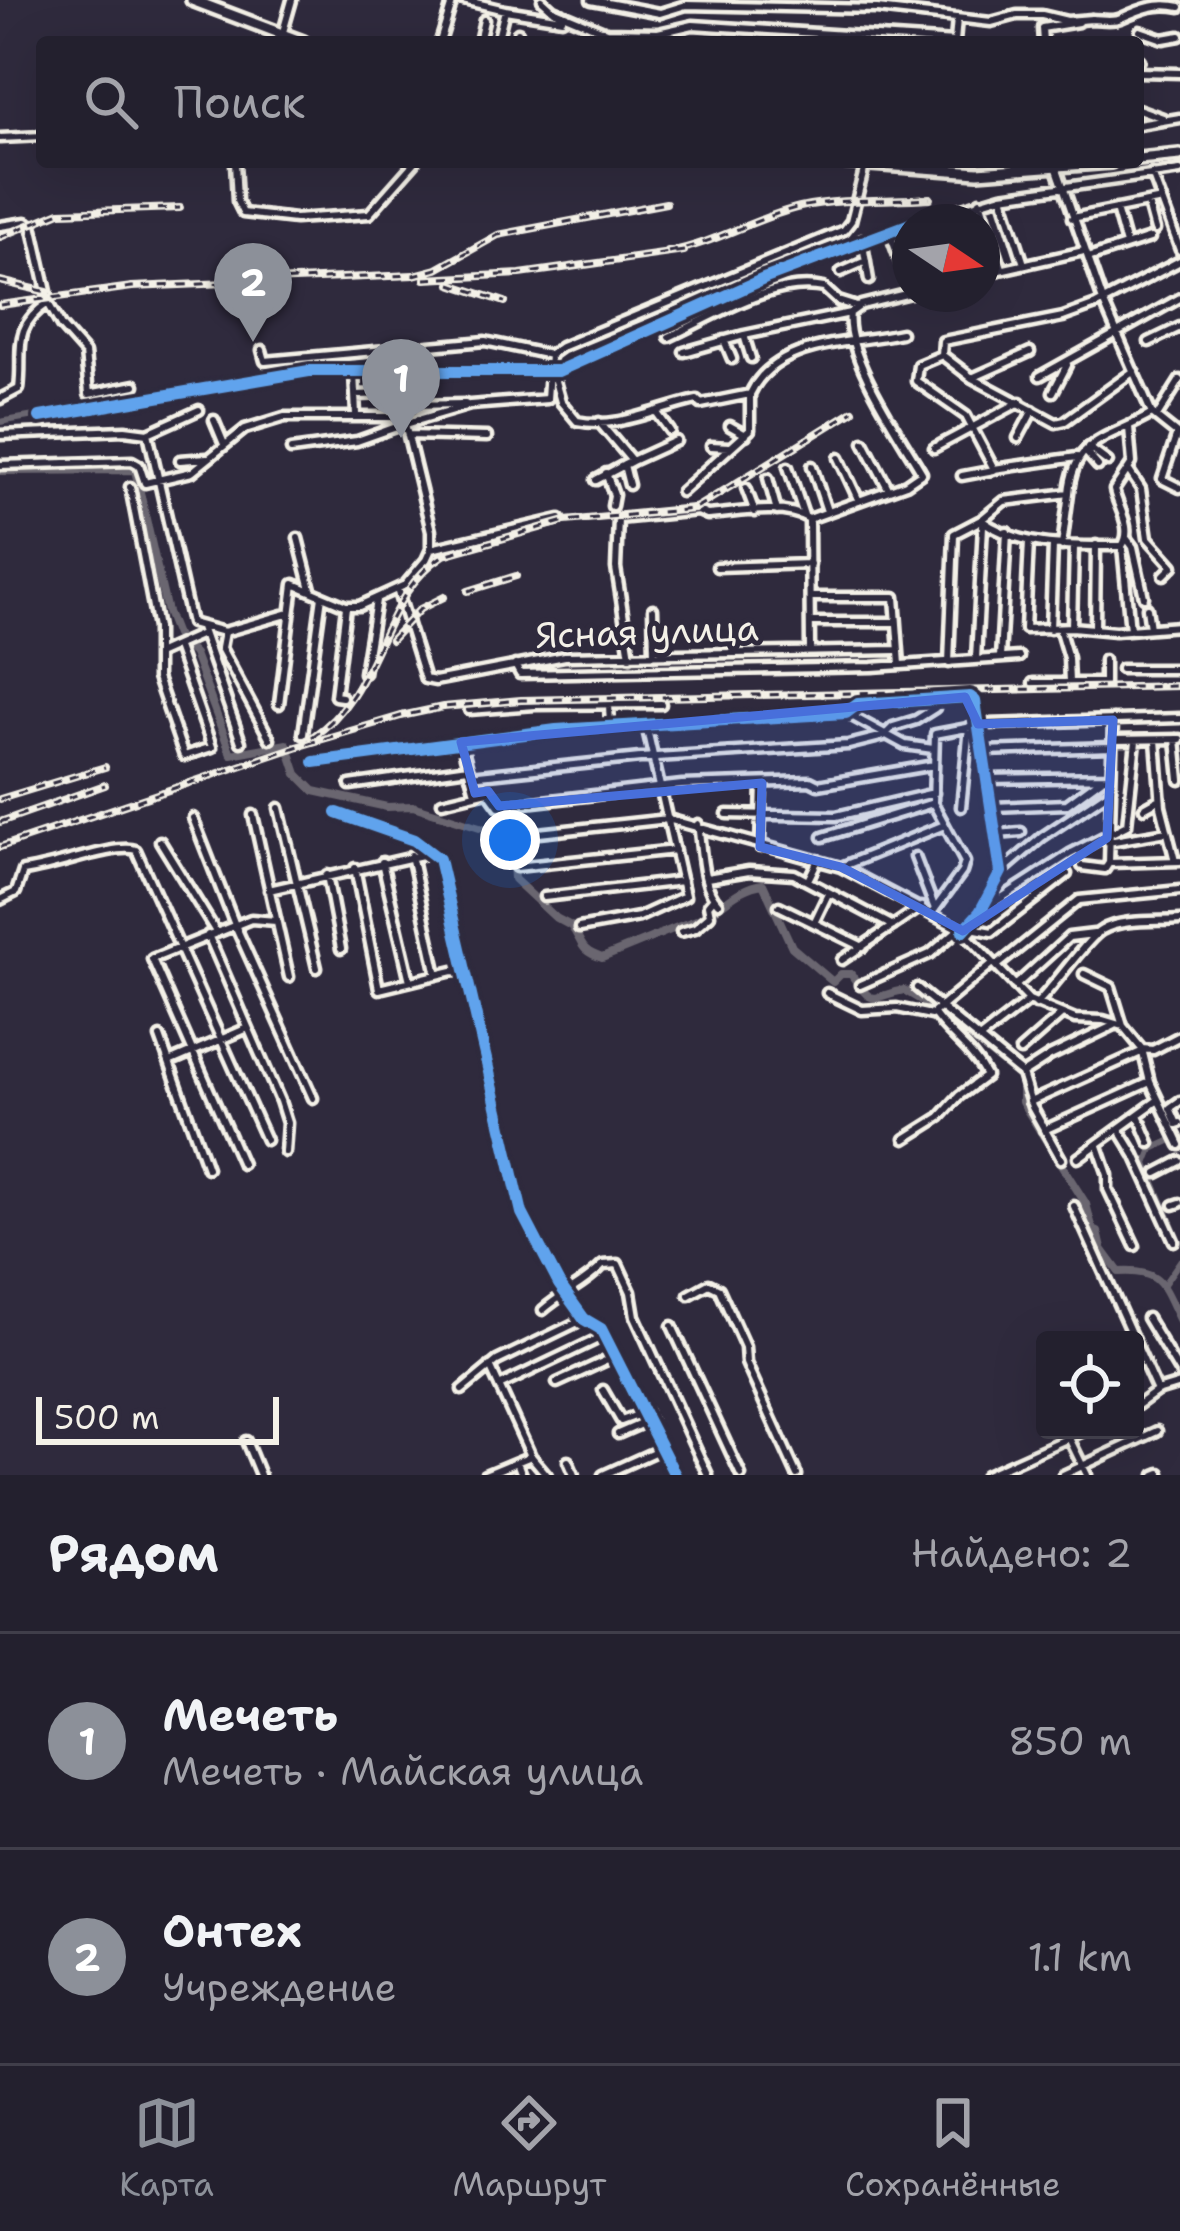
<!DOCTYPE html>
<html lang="ru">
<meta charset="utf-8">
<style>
body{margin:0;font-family:"Shantell Sans",sans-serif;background:#2b2836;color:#f1f3f6}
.controls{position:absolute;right:36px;bottom:36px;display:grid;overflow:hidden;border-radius:12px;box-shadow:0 12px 48px #0002}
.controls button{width:108px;height:108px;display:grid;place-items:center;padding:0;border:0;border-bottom:3px solid #403e4a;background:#23202e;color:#f1f3f6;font:60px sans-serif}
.compass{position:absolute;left:892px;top:204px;width:108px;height:108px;border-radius:50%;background:#23202e;box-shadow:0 12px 48px #0002;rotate:103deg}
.scale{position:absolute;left:36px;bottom:30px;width:243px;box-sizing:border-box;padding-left:12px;border:6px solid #f4f1e8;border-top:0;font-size:33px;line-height:42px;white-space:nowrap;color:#f4f1e8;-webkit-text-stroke:9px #2f2a3d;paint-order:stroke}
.you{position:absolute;left:510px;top:840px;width:42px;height:42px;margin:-30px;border:9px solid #fff;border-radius:50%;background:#1a73e8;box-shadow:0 0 0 18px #1a73e833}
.badge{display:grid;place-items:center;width:78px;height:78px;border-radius:50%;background:#8c9099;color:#fff;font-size:39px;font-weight:700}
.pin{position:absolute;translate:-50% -99px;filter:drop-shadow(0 3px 6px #0008)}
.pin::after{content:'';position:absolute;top:63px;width:42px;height:36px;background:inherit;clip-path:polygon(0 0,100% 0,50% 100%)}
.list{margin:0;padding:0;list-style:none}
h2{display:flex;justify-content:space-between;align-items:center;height:156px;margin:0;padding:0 48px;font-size:51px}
h2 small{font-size:39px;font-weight:400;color:#a3a3aa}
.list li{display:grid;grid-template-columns:78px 1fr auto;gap:36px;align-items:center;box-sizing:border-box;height:216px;padding:0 48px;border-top:3px solid #403e4a}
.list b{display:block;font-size:45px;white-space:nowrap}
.list p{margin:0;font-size:39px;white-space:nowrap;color:#a3a3aa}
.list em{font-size:39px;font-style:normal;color:#a3a3aa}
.icon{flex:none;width:66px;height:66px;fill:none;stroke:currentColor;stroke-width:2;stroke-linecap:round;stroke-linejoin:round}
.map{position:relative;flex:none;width:1180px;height:1475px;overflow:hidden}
.search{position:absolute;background:#23202e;box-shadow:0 12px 48px #0002;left:36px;right:36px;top:36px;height:132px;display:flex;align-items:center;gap:30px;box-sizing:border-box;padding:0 42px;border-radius:12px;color:#a3a3aa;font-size:45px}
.sheet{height:588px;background:#23202e}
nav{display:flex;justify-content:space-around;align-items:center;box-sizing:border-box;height:168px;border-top:3px solid #403e4a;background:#23202e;font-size:33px;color:#a3a3aa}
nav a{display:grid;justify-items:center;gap:6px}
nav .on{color:#8c9099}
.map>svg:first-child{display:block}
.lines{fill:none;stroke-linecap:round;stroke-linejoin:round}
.canal{stroke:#6a6670;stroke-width:6}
.river{stroke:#6a6670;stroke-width:8}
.minor-casing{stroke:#f4f1e8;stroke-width:15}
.major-casing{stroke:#f4f1e8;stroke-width:18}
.minor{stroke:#2f2a3d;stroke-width:6}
.major{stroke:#2f2a3d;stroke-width:9}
.rail-casing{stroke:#f4f1e8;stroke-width:8}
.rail{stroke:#2f2a3d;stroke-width:3;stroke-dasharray:9;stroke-linecap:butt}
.cycleway-casing{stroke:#2f2a3d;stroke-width:20}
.cycleway{stroke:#60a3ed;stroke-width:12}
.marked{fill:#486fdb;fill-opacity:0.2;stroke:#486fdb;stroke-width:9;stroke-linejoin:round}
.labels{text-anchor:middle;stroke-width:10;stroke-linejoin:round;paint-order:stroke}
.street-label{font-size:36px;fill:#f4f1e8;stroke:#2f2a3d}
</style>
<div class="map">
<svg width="1180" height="1475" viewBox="0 0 1180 1475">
<rect width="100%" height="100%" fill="#2f2a3d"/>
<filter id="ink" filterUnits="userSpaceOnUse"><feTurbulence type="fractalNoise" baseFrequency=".00833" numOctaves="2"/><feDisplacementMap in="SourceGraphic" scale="24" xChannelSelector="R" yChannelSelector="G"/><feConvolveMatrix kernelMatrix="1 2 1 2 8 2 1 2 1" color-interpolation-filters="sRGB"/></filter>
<g filter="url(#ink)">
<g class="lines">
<!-- canal -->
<path class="canal" d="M 1029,190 L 1180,167
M 948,209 L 981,199
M 784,268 L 890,229
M 529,368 L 559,366 L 684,311
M 94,405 L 301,367 L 377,368
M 0,422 L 46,414
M 1174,1139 L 1152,1149 L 1146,1164 L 1180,1243
M 1162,1287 L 1180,1261"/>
<!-- river -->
<path class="river" d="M 0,471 L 135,470 L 167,612 L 176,635 L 194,654 L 231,754 L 287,744 L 297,774 L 314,791 L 387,807 L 413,806 L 486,829 L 497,848 L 513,860 L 514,879 L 556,918 L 571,926 C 584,943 578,950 602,958 L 685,924 C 719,915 732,888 763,884 L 792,947 L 833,982 L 841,974 L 851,974 C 875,1010 871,996 904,990 L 936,1009
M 940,1013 L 1022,1079 L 1022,1102 L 1086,1204 L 1093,1230 L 1098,1232 L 1102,1249 L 1119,1272 C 1163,1269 1162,1286 1180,1321"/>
<!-- minor casing -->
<g class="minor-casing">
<path id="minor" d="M 463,0 L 505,10 L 497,42
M 542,0 L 553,10 L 606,32 L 608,42
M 591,0 L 660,13 L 686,5 L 877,9 L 991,22 L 1017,15 L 1042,15 L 1067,21 L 1092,19
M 505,10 L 562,19
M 1091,19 C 1101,19 1112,22 1121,18 C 1141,9 1157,2 1180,7
M 1140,31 L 1163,39 L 1180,36
M 606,32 L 658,33 L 693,25 L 955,42
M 281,39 L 292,0
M 440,42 L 453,0
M 479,42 L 484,20
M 516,42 L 518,32
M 535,42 L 536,38
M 955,42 L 957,18
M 1043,42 L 1042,28 L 1078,22
M 1138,60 L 1140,60
M 1138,72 L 1180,73
M 1138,109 L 1163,118
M 1138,125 L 1180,118
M 0,138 L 42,136
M 235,162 L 237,201 L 243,213 L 295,219 L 369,214 L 415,162
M 1056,166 L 1103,301 L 1152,414 L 1177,434 L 1162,479 L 1180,488
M 1152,174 L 1180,250
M 1002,196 L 1024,264
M 980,201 L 1002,268
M 1148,204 L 1155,230
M 1116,209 L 1126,245
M 1072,218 L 1162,200
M 916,222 L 1002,196 L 1180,171
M 0,226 L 26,222 L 32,225 L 48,296 L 48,303 C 10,328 24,352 19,389 L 0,399
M 889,231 L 907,281
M 862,239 L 869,280
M 1088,258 L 1150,238
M 841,272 L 866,261
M 982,274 L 1084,251
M 48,303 L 61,326 L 85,353 L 89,394 L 135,385
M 744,335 L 751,358
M 669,337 C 713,317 774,277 824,288 L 838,301 L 857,307
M 724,340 L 732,359
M 1149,342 L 1180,327
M 262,350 L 265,361 L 485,341 L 550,355 L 561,347 L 844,230 L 851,221 L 866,162
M 684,352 L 744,335 L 850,313
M 942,355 L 943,341 L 1063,317 L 1096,305 L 1180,261
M 942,355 L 918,365 L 916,381 L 966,416 L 994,469 L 1077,457
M 942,355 L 972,378 L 1056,423 L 1065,421 L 1134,371
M 354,372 L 356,415
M 553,374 L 561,402 L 577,421 C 618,430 658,408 697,400 L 701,404 L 750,394 C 775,340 851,344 901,333
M 1040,376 L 1180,298
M 972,378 L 1030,352
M 1053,392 L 1067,365
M 355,395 L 393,394
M 408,405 L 465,404
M 657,413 L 670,431
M 1158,415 L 1180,380
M 40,417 L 309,371 L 558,371 L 766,278 L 910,224
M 214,420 L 224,444
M 599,422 L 632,461 L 676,441
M 730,426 L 746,435
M 148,433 L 191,623 L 224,632 L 290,613
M 0,435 L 125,430 L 148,433 L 199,410
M 408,435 L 487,437
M 1018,438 L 1033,410
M 864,442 L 889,490
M 711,446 L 729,447
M 1088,447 L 1108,462
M 934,448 L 1020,402
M 291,450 L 357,441 L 405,424
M 1085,451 L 1098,466
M 839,458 L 859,501
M 180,460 L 207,458
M 0,465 L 132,461 L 139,465 L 145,483 L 192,472 L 245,429 L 284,417 L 402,417 L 405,424
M 624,465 L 629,485
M 812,466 L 827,511
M 788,467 L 804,515
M 1129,471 L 1141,489 L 1148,538 L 1173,566 L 1164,575
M 606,473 L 614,495 L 612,506
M 962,476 L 994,470
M 768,478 L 777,511
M 596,480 L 632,461
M 130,487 L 157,628 L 157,678 L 184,756 L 212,747 L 177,647
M 746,488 L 755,512
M 681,492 L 750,430 L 750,394
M 981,520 C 1021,549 1075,546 1122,546 C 1134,529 1118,508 1114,490 L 1132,463 L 1129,427
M 298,538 L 311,589
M 1127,539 L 1133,547 L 1144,597
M 1029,541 L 1025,629 L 1072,627 L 1115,631 L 1180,626
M 1062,546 L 1069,493
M 1122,546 L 1130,630
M 431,549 L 560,519
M 717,567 L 810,564
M 397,589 L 425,679 L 435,681 L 565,656 L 896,650
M 810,597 L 895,597 L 900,665
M 1147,608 L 1150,628
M 653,609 L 654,655
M 810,622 L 896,622
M 201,627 L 241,742
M 1072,627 L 1074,546
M 1059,628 L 1068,658 L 1069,683
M 1095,628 L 1096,545
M 1050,629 L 1053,545
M 224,632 L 221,648 L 270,739
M 810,650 L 809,519 L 906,484 L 922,473 C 900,435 844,355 850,313 L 861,305 L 910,293
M 157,654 L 202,634
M 630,656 L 616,568 L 618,519 L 698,511 L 707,515 C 738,513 782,503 809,519
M 1000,658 L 1007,532
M 976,659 L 983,525
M 949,663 L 954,534 L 981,520 L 1004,501 L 1069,493 C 1074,437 1109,439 1152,414
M 515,665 L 520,674 L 872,667 L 1019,657
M 1121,669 L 1180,669
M 364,673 L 376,600
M 1033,683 L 1104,683 L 1104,660
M 342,697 L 335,696 L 346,607
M 279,704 L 294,584 L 346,606 L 359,606 L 405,585 L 426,560 L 431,549 L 431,531 L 405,424 L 470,405 L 547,399 L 550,355
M 609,704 L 610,727
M 469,710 L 535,705 L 661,704
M 846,713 L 905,745 L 933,749
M 1113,720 L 1109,863 L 1180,861
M 303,734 L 322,596
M 1176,739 L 1180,780
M 1113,740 L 1180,739
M 1156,740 L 1161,806 L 1175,861
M 461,742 L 475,793
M 983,751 L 1112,747
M 314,762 L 556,730 L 846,713 L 858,704 L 970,697 L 975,701 L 1001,872 L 980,912 L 963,931
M 470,776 L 640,758 L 848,745 L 884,736 L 893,727 L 916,720 L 935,708
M 988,779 L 1110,777
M 350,785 L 468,768
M 442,802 L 488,791 L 499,806 L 682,785 L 810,781 L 818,785 L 934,765
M 961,807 L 969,727
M 993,807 L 1067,804 L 1101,779
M 279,808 L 317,968
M 1144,808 L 1160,799
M 337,813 L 414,840 L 439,859 L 522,1213 L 559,1284 L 584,1319 L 601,1329 L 675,1475
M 727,814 L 836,816 L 934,793
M 253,815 L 289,977
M 193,818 L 235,925 L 313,1098
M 698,824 C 702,848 701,886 718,903
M 997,834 L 1021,832
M 511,836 L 668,819 L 841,867 L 963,931 L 1029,1000 L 1075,1019 L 1103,1020 L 1123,1026 L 1142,1049 L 1150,1082 L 1180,1145
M 823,837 L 933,803
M 160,841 L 216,932
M 1108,842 L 1167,832
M 760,847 L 762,784
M 411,855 L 437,975
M 915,857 L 935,909
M 382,862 L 410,981
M 1082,866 L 1105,869 L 1109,863
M 516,867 L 675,850
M 841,867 L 942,826
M 355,868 L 379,989 L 453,971 L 466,972
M 1001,872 L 1042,837 L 1109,792
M 327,875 L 341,949
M 707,878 L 749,871 L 794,874 L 893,926
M 808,880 L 818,860
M 269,890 L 431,853
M 544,897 L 682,881
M 0,900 L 16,892 L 23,871 C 52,868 115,843 136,850 L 266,1140
M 779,906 L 863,947
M 983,910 L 1070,854 L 1127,825 L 1136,741
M 932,913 L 962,872 L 965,862 L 933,803 L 935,734 L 988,724 L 1180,718
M 814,923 L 828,894
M 966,927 L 992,932 L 1067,874
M 579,928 L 639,917 L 685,896 L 646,725
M 681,932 L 695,928 L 710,915 L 708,905 L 713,899
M 208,935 L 280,1101 L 287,1123 L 285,1152
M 842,960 L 921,907
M 997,966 L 1079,900 L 1180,890
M 1084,974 L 1111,987 L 1123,1026
M 860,985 L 930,954 L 959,929
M 1015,986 L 1069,937 L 1094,934
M 917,988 L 1022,1074 L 1032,1107 L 1061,1159
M 827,993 L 862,1010 L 897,1008 L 931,1015 L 992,964
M 1036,1004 C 1054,987 1087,938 1102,930 C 1122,918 1157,922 1180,920
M 160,1037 L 207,1168
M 979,1039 L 1029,1000
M 1142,1049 L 1153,1050 L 1180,1036
M 1020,1051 L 1061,1015
M 169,1062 L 248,1028
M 1022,1074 L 1050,1056 L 1115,1025
M 1180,1101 L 1170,1108 L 1177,1124 L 1180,1123
M 1030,1102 L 1141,1052
M 1138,1115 L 1150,1143
M 1119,1129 L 1135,1155 L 1174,1241
M 1044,1130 L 1150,1082
M 905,1139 L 940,1117 L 959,1096 L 986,1076 C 973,1050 950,1037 934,1014
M 1098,1146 L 1108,1175 L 1108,1189 L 1135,1246
M 1078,1158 L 1158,1100
M 242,1164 L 152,959 L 251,919 L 276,921
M 1157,1173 L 1180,1161
M 1174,1205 L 1180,1203
M 1074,1206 L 1134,1340
M 689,1295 L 709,1284 L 719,1289 L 745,1347 L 746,1363 L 797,1475
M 543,1310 C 562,1293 585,1284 603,1265 L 618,1264 L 631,1292 L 635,1316 L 708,1475
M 1147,1318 L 1180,1373
M 672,1326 L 741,1475
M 1135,1342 L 1157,1391
M 490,1366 L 531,1456 L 547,1475
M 557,1383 L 616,1356
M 499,1386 L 604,1336
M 462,1390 L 497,1361 L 584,1319
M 603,1390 L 621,1421 L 646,1412
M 1135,1407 L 1157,1391 L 1180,1384
M 618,1434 L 650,1420
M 1069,1438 L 1087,1475
M 246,1441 L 260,1475
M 568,1461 L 574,1475
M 517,1462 L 522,1475
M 485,1475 L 531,1456
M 603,1475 L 663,1448
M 986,1475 L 1086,1430
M 1063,1475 L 1157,1431
M 1155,1475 L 1160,1473"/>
</g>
<!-- major casing -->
<g class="major-casing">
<path id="major" d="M 192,0 L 303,42
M 1138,159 L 1180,155
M 843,162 L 978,172 L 1111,162"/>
</g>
<!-- minor -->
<use href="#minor" class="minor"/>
<!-- major -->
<use href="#major" class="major"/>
<!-- rail casing -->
<g class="rail-casing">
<path id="rail" d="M 0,237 L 60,212 L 180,208
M 668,252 C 717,243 754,218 800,207 C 843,198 887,201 930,198
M 425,279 L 520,274 L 684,251
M 0,281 L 47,292
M 451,284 L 505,302
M 0,305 L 132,287 L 414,275 L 437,269 L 498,235 L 666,203
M 468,591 L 516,576
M 391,640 L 420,609 L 444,597
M 312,737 C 382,691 378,596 444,555 L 565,521 L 694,509 L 853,411
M 0,799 L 105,767
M 0,822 L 105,785
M 0,847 L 296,747 L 401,716 L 443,707 L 521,700 L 1180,686"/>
</g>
<!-- rail -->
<use href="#rail" class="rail"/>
<!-- cycleway casing -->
<g class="cycleway-casing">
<path id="cycleway" d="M 40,417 L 309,371 L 558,371 L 766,278 L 910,224
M 314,762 L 556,730 L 846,713 L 858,704 L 970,697 L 975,701 L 1001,872 L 980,912 L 963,931
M 337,813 L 414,840 L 439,859 L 522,1213 L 559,1284 L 584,1319 L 601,1329 L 675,1475"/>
</g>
<!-- cycleway -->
<use href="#cycleway" class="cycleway"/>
</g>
</g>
<!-- marked area -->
<path class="marked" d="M 965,697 L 978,724 L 1113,720 L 1107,838 L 963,931 L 841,867 L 760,847 L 762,783 L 499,806 L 488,791 L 475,793 L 461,742 Z"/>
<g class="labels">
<!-- street labels -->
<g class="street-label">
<text transform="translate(647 631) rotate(-2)" y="13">Ясная улица</text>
</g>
</g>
</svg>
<div class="controls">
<button><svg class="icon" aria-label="locate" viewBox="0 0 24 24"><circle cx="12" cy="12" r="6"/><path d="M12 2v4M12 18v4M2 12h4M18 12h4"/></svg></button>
</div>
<svg class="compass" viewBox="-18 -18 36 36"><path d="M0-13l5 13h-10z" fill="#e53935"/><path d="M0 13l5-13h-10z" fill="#a3a3aa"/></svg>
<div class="scale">500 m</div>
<div class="you"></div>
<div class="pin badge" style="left:401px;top:438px">1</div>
<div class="pin badge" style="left:253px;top:342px">2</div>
<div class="search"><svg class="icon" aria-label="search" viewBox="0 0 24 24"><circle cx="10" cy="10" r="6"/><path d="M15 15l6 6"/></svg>Поиск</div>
</div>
<section class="sheet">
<h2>Рядом<small>Найдено: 2</small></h2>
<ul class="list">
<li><span class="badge">1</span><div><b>Мечеть</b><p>Мечеть · Майская улица</p></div><em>850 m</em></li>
<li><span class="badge">2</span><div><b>Онтех</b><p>Учреждение</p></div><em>1.1 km</em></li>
</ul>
</section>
<nav>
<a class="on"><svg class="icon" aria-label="map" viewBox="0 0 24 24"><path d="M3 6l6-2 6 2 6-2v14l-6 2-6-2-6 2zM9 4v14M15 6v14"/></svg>Карта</a>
<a><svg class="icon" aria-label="directions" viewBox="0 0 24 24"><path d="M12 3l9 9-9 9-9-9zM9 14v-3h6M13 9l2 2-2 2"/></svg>Маршрут</a>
<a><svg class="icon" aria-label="saved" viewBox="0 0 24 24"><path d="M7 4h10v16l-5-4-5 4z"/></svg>Сохранённые</a>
</nav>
